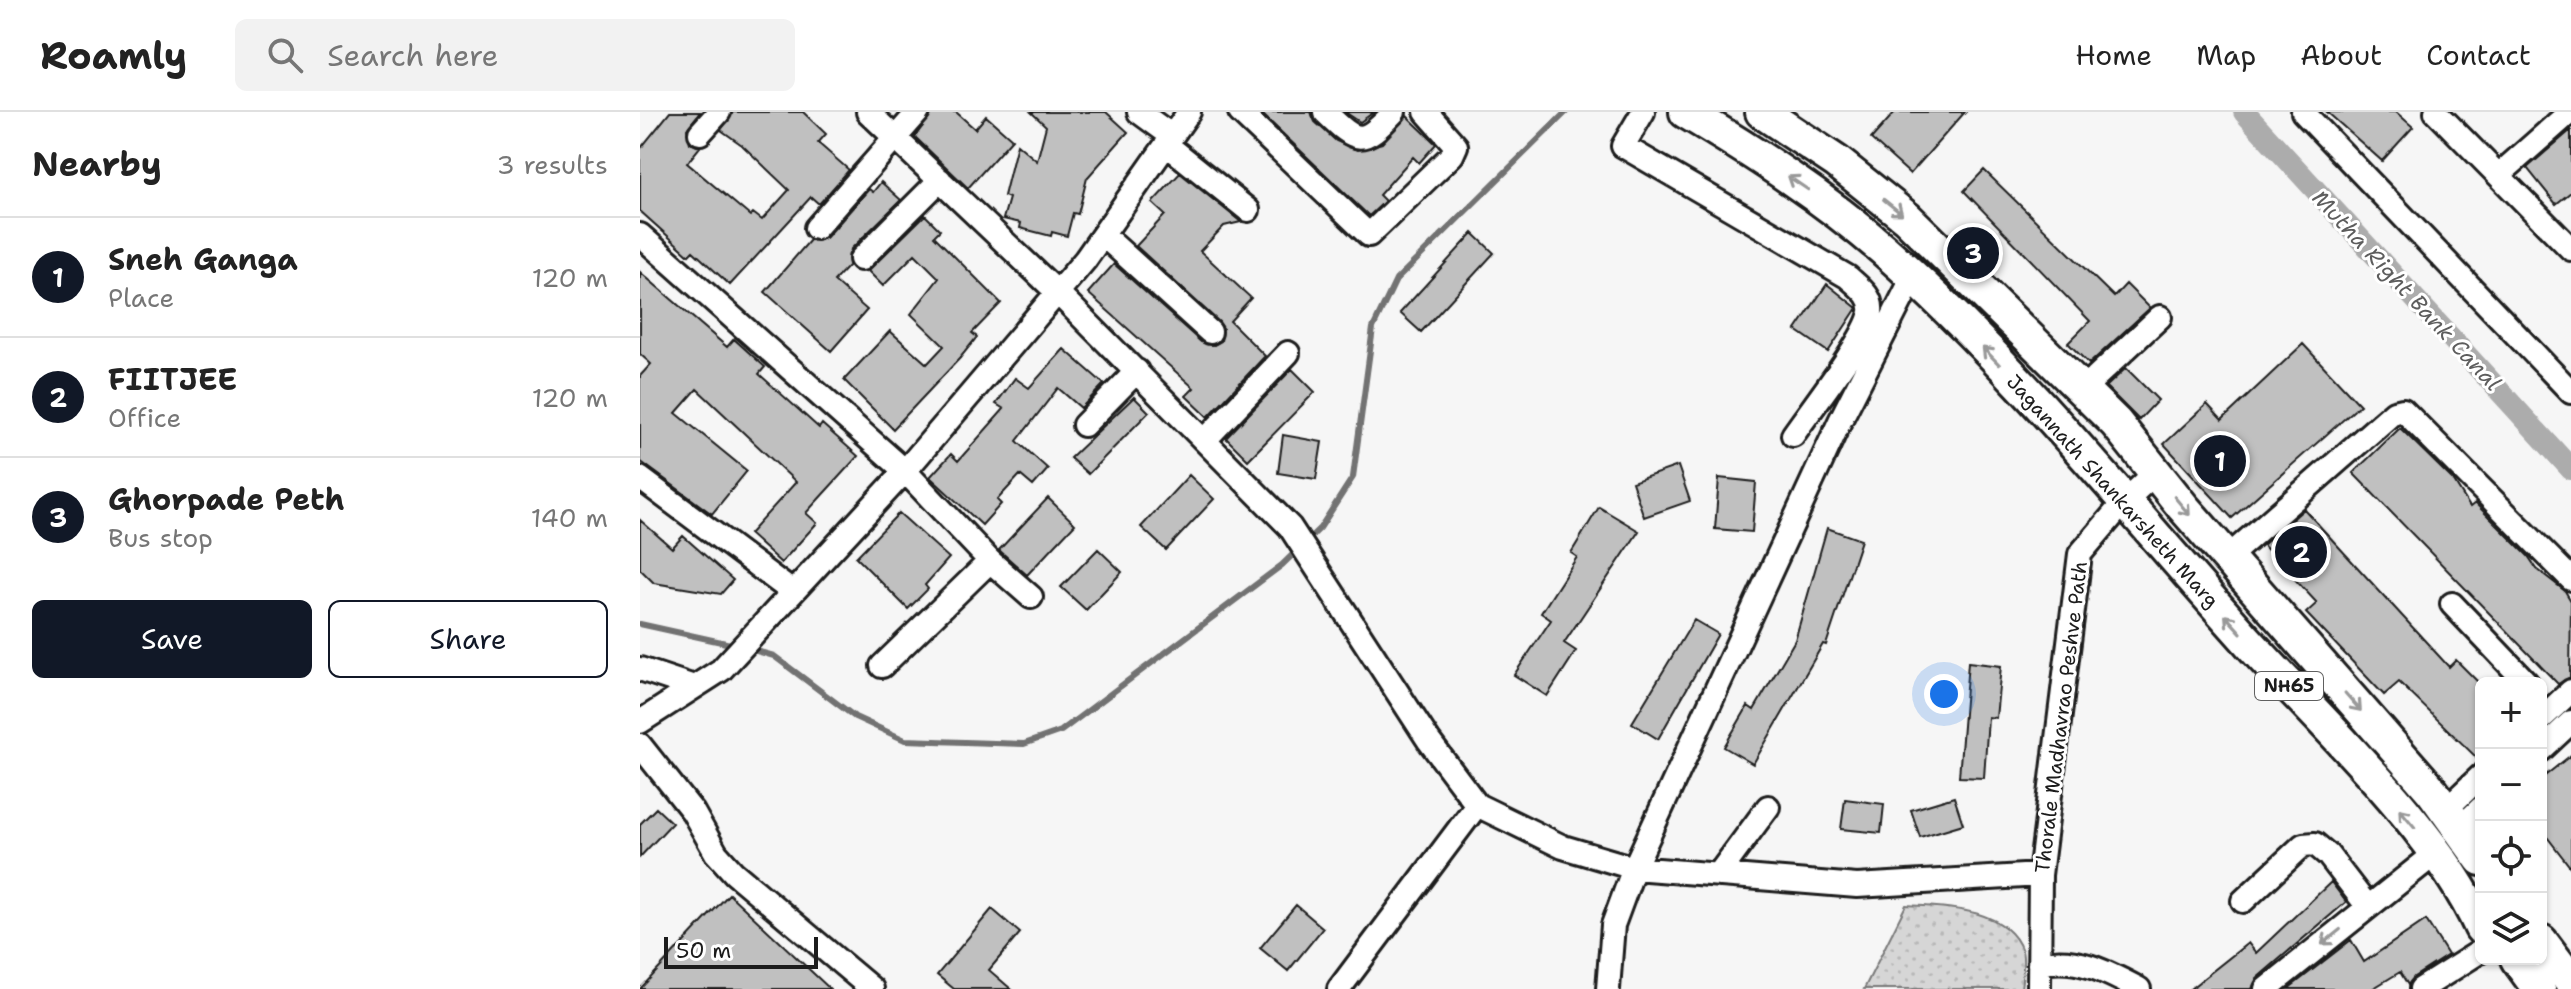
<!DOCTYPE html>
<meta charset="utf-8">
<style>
body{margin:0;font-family:"Shantell Sans",sans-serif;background:#f2f2f2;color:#222}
.controls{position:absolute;right:24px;bottom:24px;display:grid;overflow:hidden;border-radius:12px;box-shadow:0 2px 6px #0004}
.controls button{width:72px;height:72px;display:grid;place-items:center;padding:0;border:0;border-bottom:2px solid #e0e0e0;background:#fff;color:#222;font:40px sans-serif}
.scale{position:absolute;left:24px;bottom:20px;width:154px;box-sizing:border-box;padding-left:8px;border:4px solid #1c1c1c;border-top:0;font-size:22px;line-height:28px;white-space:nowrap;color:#1c1c1c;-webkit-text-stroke:6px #fff;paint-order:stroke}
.you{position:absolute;left:1304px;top:582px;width:28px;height:28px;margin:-20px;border:6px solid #fff;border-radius:50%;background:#1a73e8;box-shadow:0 0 0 12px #1a73e833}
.badge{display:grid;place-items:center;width:52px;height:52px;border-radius:50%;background:#111827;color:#fff;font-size:26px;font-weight:700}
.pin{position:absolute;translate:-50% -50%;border:4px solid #fff;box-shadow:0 2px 8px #0006}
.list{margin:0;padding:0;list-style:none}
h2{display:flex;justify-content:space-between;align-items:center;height:104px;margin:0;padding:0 32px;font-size:34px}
h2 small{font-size:26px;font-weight:400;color:#767676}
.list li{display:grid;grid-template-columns:52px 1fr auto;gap:24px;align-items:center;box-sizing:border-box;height:120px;padding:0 32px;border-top:2px solid #e0e0e0}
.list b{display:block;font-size:30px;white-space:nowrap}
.list p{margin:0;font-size:26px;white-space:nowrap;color:#767676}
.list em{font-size:26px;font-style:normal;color:#767676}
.actions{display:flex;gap:16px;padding:24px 32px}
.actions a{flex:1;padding:18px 0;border:2px solid #111827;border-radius:12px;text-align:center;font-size:28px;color:#111827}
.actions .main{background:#111827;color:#fff}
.icon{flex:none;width:44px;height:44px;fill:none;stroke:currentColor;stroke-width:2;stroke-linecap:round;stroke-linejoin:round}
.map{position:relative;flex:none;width:1931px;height:877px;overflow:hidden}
header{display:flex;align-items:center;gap:48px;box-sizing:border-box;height:112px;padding:0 40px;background:#fff;border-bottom:2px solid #e0e0e0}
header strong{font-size:38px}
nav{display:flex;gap:44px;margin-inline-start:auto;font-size:28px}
.search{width:560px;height:72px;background:#f2f2f2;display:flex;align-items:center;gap:20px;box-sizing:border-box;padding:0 28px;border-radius:12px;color:#767676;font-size:30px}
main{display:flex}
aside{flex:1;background:#fff}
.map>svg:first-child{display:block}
.park{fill:url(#park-dots);stroke:#797979;stroke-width:2}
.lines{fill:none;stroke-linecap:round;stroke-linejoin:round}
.stream{stroke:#727272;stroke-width:6}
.canal{stroke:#acacac;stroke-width:22}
.building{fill:#c0c0c0;stroke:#1c1c1c;stroke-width:2}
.minor-casing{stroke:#1c1c1c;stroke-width:28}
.highway-casing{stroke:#1c1c1c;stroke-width:38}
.minor{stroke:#fff;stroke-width:22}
.highway{stroke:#fff;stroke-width:32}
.oneway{stroke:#999}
.labels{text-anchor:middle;stroke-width:6;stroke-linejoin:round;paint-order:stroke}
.shield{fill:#fff;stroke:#606060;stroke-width:2}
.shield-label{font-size:18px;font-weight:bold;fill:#1c1c1c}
.street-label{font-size:20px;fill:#1c1c1c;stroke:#fff}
.water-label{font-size:22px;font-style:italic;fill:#5d5d5d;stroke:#fff}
</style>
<header>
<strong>Roamly</strong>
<div class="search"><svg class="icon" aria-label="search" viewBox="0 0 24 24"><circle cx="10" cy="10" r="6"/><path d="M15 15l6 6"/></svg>Search here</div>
<nav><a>Home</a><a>Map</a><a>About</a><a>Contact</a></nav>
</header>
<main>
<aside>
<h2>Nearby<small>3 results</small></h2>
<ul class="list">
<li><span class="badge">1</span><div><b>Sneh Ganga</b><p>Place</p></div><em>120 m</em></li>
<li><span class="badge">2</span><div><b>FIITJEE</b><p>Office</p></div><em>120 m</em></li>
<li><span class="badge">3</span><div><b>Ghorpade Peth</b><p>Bus stop</p></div><em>140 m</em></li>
</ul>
<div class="actions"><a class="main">Save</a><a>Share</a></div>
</aside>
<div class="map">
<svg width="1931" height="877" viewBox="0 0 1931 877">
<defs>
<pattern id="park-dots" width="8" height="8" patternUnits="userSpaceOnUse" patternTransform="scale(2)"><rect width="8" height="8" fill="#d6d6d6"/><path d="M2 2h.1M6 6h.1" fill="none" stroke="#b7b7b7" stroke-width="1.8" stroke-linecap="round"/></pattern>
</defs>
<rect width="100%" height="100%" fill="#f6f6f6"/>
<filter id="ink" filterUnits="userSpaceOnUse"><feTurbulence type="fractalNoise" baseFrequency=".0125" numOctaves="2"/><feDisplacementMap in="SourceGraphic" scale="16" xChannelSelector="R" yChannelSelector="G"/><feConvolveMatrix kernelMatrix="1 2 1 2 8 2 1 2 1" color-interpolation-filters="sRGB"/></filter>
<g filter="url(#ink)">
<!-- park -->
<path class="park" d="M 1266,793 C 1303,795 1367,795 1382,839 C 1385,849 1382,867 1381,877 L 1224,877 Z"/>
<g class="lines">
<!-- stream -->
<path class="stream" d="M 0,512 L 95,533
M 106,536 L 134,544 L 215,605 L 265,628 L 384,632 L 421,619 L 642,453 L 680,416 L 713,365 L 733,216 L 756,168 L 926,0"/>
<!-- canal -->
<path class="canal" d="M 1604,0 L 1931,357"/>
</g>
<!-- building -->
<path class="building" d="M 30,0 L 60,0 L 47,17 L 50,31 L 60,35 L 47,51 L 110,104 L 113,101 L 122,108 L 149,78 L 102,33 L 81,18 L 93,0 L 163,0 L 186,22 L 178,31 L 209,58 L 179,92 L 171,85 L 90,173 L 53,139 L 49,143 L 0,99 L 0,37 Z
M 292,0 L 316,0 L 335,17 L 346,4 L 372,27 L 328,76 L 275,25 Z
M 391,0 L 466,0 L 488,20 L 447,66 L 438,102 L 433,101 L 427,124 L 412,120 L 411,124 L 380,116 L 381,111 L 363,107 L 369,86 L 364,84 L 377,32 L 397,49 L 406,14 Z
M 620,0 L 671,0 L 675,10 L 696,29 L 717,38 L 742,31 L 767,4 L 796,32 L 779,51 L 773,45 L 739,83 L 745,89 L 729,104 Z
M 705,0 L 734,0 L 720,10 Z
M 1255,0 L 1325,0 L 1270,62 L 1231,27 Z
M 1687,0 L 1756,0 L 1773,15 L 1742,49 Z
M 1931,18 L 1931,80 L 1916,92 L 1887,56 Z
M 1344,58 L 1474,185 L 1486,172 L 1510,196 L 1449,252 L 1428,231 L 1450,209 L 1324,79 Z
M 540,61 L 601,110 L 584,114 L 560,139 L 611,186 L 590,209 L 625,244 L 568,305 L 546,284 L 554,276 L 448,181 L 474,152 L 561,230 L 574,233 L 581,229 L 583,216 L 579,210 L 496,134 L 525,103 L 512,91 Z
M 241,70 L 261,88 L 211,137 L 209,153 L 194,169 L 227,198 L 191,239 L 125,180 L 170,128 L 186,126 L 229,77 L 233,80 Z
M 285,103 L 300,118 L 294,124 L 361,191 L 332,221 L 337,225 L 320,246 L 253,317 L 204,268 L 250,219 L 287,252 L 304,234 L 271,202 L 299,166 L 275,142 L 243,174 L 228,159 Z
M 833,121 L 854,141 L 781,220 L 760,201 Z
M 0,160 L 87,235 L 94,227 L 125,255 L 119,262 L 179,316 L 182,312 L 218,344 L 166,401 L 177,411 L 141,451 L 109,422 L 156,370 L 57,277 L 36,301 L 107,359 L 72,402 L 0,349 L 0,264 L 11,252 L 0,242 Z
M 1187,172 L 1217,196 L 1188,240 L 1156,218 Z
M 1663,232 L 1720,293 L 1592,406 L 1524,332 L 1567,292 L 1582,308 Z
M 424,237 L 464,272 L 441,296 L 418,276 L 377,329 L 408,357 L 393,374 L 380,363 L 357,388 L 361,392 L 342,413 L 290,365 L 311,342 L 318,349 L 364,297 L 356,292 L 375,266 L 389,276 Z
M 1486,256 L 1518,288 L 1499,308 L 1466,275 Z
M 652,257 L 675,280 L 608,348 L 586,326 Z
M 494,285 L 509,300 L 448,362 L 430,346 Z
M 1760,316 L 1813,368 L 1830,395 L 1835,391 L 1888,444 L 1897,457 L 1925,479 L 1931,489 L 1930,565 L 1918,572 L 1713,361 Z
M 643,323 L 682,330 L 676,367 L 638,361 Z
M 1038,354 L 1050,389 L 1004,405 L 992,370 Z
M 549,363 L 574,387 L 526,438 L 501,415 Z
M 1079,366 L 1116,370 L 1112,420 L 1075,417 Z
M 408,386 L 435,412 L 387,463 L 359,438 Z
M 959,395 L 999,419 L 924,531 L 936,539 L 907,584 L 874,563 L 911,508 L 901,501 L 937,445 L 931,441 Z
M 1664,397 L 1809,555 L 1816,548 L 1841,573 L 1841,650 L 1759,570 L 1744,583 L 1666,501 L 1677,491 L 1623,433 Z
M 259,401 L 309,446 L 285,473 L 288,477 L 268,497 L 216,445 Z
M 0,408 L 32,436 L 43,424 L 93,468 L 81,482 L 14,471 L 0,457 Z
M 1187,416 L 1221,428 L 1186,533 L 1183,532 L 1113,652 L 1084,635 L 1108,594 L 1114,598 L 1155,528 Z
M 458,437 L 482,460 L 446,498 L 421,475 Z
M 1054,508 L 1078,522 L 1018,627 L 992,611 Z
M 1328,550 L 1361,554 L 1356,606 L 1348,605 L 1344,666 L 1319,665 Z
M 1931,643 L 1931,756 L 1901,717 L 1901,667 Z
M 1314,685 L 1323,712 L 1280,725 L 1271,698 Z
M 1205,687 L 1244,692 L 1241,721 L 1201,717 Z
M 16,696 L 32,711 L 0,745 L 0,712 Z
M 1691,770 L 1706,790 L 1617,866 L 1612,877 L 1550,877 L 1608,831 L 1616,841 Z
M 89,782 L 190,877 L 0,877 Z
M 656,793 L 683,816 L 648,859 L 620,836 Z
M 352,797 L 380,821 L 349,858 L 371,877 L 314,877 L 297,863 Z
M 1786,808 L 1808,843 L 1774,865 L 1768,873 L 1760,860 L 1732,877 L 1648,877 L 1711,828 L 1724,850 Z"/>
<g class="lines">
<!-- minor casing -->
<g class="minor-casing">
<path id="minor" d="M 228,0 L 418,181 L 650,415 L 789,629 L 837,693 L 923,735 L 994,756 L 1217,774 L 1400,763
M 499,0 L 532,24
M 600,0 L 729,123 L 812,43 L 816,34 L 786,0
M 685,0 C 718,32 722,34 754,0
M 1003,0 L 983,34 L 1208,165 C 1219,175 1233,184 1231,200 C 1227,226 1170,298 1153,323
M 1663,0 L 1931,280
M 1796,0 L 1931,137
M 60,21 L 79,0
M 526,32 L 608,98
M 1860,62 L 1930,0
M 176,116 L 278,0
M 0,123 L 265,359 L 350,449 L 391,485
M 463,123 L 570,220
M 221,147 L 300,68
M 1442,278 L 1520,205
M 444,313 L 497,259
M 565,328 L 648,241
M 0,366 L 151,479
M 1587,446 L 1754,300 L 1763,298 L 1931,467
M 1812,492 L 1887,571
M 242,554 L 350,449
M 0,557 L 54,575
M 1901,607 L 1931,579
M 0,610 L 81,558 L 265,359 L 445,148 L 549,0
M 0,633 L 53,700 L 76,741 L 94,761 L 232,877
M 1901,638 L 1931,610
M 1805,698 L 1841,664
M 1819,717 L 1841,696
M 1078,763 L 1128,695
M 1603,789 L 1663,733 L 1675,732 L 1688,743 L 1728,795
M 1399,852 C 1436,843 1467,860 1499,877
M 699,877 L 837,693
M 968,877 L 973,813 L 994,756 L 1200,309 L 1273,165
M 1399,877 L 1400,763 L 1440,442 L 1485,389 L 1515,361
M 1626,877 L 1796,741
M 1781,877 L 1841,839"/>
</g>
<!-- highway casing -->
<g class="highway-casing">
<path id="highway" d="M 1046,0 C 1115,41 1183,85 1244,138 C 1380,258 1493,402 1614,536 C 1687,616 1797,718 1841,816
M 1122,0 L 1197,50 L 1267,106 L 1476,311 L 1543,395 L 1792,679 L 1841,747
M 1901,829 L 1931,869
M 1877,847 L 1899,877"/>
</g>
<!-- minor -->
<use href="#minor" class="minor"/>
<!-- highway -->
<use href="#highway" class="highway"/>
</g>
<!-- one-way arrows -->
<defs><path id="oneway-shaft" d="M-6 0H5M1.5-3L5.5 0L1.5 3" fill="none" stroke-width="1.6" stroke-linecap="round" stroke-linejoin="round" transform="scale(2)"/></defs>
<g class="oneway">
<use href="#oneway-shaft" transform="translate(1158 71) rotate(-146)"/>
<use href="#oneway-shaft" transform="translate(1253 95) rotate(39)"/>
<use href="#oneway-shaft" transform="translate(1351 244) rotate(-134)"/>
<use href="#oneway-shaft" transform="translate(1542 394) rotate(50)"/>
<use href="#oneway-shaft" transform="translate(1593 512) rotate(-132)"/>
<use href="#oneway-shaft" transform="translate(1713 590) rotate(49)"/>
<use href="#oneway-shaft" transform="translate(1767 706) rotate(-130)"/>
<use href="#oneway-shaft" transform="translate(1691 825) rotate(141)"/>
</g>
</g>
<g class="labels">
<!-- shield labels -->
<rect class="shield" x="1615" y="560" width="68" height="28" rx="6"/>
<g class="shield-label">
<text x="1649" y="580">NH65</text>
</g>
<!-- street labels -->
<g class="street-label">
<text transform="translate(1473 379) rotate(48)" y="7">Jagannath Shankarsheth Marg</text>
<text transform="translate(1421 605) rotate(-83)" y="7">Thorale Madhavrao Peshve Path</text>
</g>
<!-- water labels -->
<g class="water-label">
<text transform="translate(1767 178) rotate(47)" y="8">Mutha Right Bank Canal</text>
</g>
</g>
</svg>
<div class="controls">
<button>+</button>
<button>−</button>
<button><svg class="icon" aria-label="locate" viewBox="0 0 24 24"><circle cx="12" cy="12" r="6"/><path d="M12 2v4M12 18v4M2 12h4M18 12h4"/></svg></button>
<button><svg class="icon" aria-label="layers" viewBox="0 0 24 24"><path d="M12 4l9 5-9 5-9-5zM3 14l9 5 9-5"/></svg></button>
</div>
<div class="scale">50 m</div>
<div class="you"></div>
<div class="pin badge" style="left:1580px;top:349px">1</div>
<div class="pin badge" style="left:1661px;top:440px">2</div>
<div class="pin badge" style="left:1333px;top:141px">3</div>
</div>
</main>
